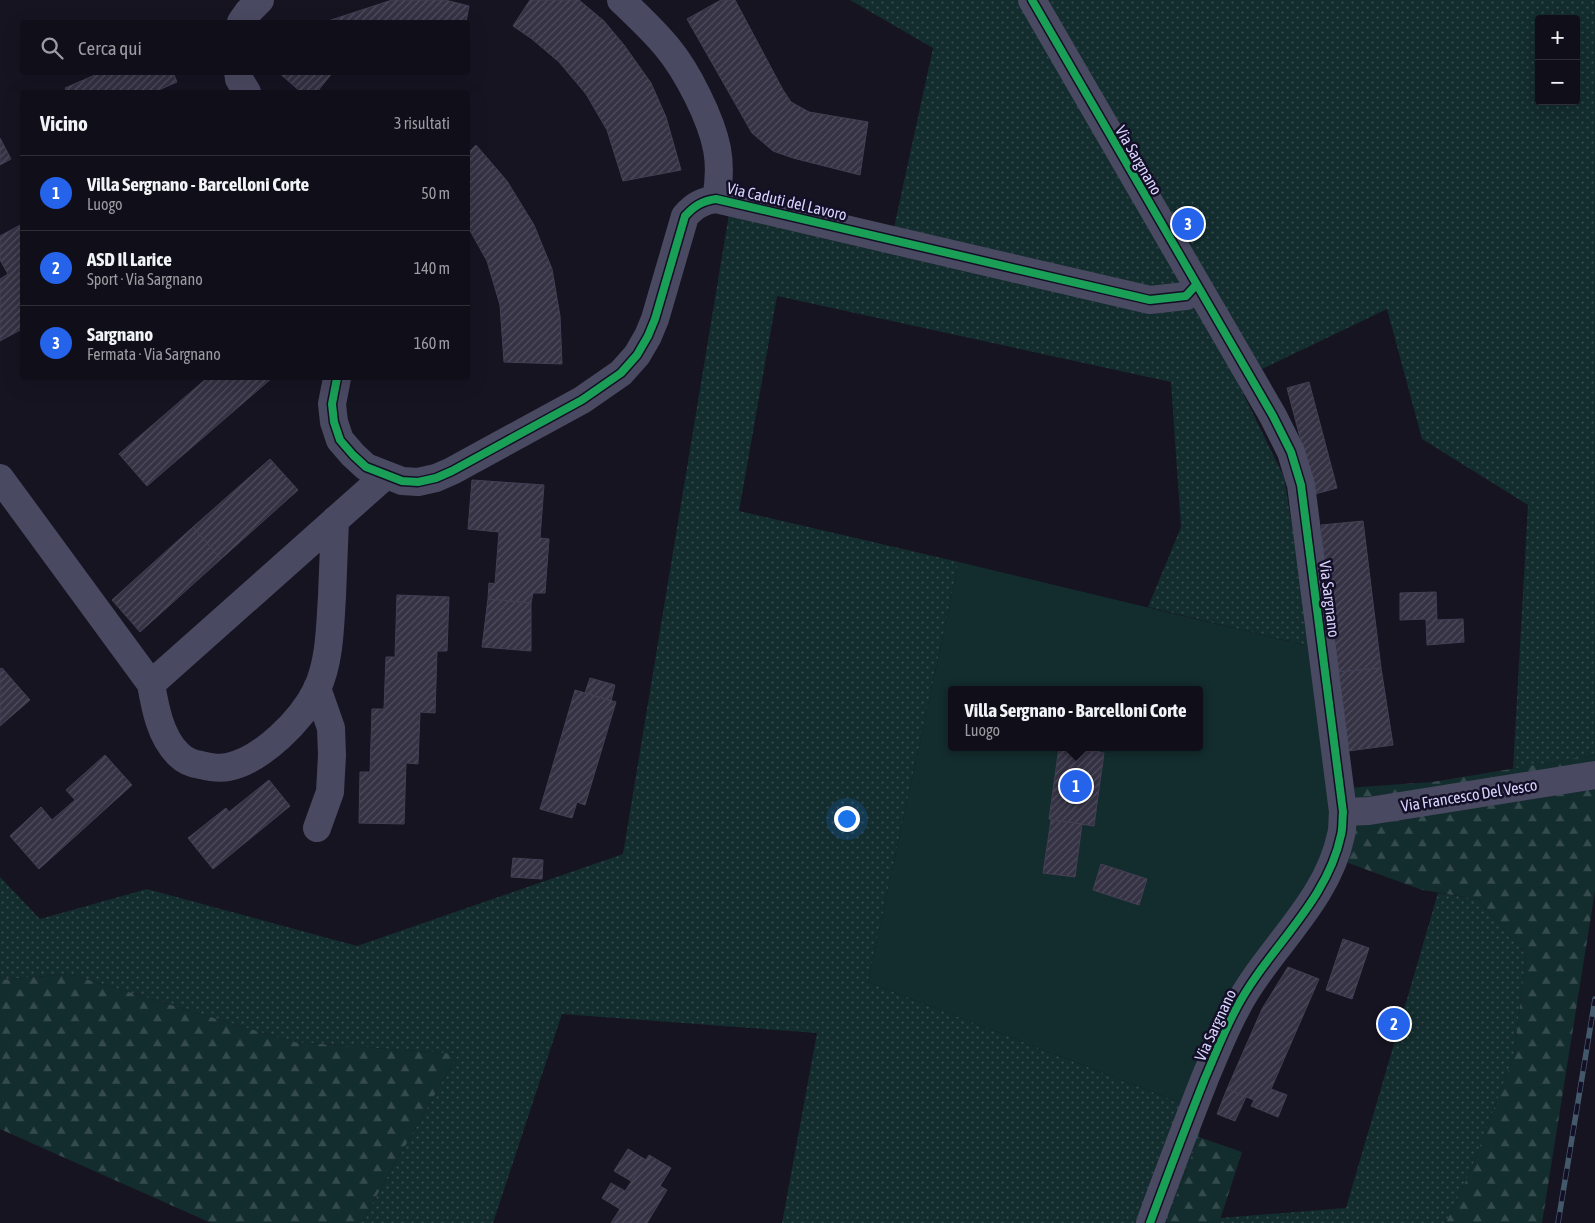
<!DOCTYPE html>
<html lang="it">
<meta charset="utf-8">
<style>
body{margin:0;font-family:"Asap Condensed",sans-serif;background:#1e1d26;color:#f1f3f6}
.controls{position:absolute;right:15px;top:15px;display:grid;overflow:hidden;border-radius:5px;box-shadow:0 5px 20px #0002}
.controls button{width:45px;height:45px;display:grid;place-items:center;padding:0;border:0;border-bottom:1px solid #302f38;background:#100f19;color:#f1f3f6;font:25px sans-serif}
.you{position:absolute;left:846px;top:818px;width:18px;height:18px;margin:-12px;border:4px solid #fff;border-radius:50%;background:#1a73e8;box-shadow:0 0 0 8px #1a73e833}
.badge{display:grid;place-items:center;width:32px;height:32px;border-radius:50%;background:#2563eb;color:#fff;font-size:16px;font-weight:700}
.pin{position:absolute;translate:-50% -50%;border:2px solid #fff;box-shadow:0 1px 5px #0006}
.popup{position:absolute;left:948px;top:686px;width:255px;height:65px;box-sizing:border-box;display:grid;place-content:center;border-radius:5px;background:#100f19;filter:drop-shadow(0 1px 4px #0005);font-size:16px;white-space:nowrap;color:#9c9ca2}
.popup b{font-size:19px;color:#f1f3f6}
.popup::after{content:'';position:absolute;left:50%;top:100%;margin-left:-10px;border:10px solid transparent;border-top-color:#100f19}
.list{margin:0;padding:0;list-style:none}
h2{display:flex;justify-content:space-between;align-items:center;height:65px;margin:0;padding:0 20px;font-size:21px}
h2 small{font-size:16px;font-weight:400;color:#9c9ca2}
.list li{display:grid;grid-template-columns:32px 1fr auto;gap:15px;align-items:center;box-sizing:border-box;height:75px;padding:0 20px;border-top:1px solid #302f38}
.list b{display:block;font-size:19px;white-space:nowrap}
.list p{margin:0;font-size:16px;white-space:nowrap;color:#9c9ca2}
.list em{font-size:16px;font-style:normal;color:#9c9ca2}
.icon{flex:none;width:28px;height:28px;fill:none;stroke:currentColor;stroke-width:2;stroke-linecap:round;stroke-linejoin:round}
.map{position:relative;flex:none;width:1595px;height:1223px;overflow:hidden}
.search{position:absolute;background:#100f19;box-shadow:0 5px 20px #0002;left:20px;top:20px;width:450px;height:55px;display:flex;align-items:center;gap:12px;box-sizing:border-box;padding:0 18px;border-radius:5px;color:#9c9ca2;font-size:19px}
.panel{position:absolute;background:#100f19;box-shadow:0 5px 20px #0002;left:20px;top:90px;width:450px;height:290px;border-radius:5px}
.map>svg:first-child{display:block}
.grass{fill:url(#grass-dots);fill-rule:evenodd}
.forest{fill:url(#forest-firs)}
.garden{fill:#132c2d;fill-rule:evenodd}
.building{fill:url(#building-hatch);stroke:#433f54}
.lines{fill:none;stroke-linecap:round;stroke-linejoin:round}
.minor{stroke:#4a4962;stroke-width:28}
.tertiary{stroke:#4a4962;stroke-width:28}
.rail-casing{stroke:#43596b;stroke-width:5.5}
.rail{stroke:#130f26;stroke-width:4;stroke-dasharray:11;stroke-linecap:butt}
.cycleway-casing{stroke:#130f26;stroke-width:11}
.cycleway{stroke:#1a9f57;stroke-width:8}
.labels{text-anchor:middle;stroke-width:5;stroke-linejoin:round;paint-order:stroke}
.street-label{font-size:16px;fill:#d9d4ff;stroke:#130f26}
</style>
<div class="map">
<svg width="1595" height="1223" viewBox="0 0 1595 1223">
<defs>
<pattern id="grass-dots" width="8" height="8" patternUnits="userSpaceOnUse" patternTransform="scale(1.25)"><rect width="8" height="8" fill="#132c2d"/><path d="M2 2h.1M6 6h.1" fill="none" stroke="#354a4c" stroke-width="1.8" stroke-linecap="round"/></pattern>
<pattern id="forest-firs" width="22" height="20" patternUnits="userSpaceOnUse" patternTransform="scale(1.25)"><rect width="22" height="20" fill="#132c2d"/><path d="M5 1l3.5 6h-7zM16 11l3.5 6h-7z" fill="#354a4c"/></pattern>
<pattern id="building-hatch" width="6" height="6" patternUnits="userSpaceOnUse" patternTransform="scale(1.25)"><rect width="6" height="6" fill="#343243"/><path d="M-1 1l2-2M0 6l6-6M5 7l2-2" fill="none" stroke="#514f5f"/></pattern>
</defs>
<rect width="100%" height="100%" fill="#161421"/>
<!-- grass -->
<path class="grass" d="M 850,0 L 1595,0 L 1595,755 L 1513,769 L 1528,505 L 1422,439 L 1387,309 L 1237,381 L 1284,477 L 1312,647 L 1148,607 L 1181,527 L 1171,382 L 777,296 L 739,511 L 959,562 L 868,982 L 1202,1111 L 1199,1137 L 1166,1223 L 782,1223 L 817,1033 L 562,1014 L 493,1223 L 361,1223 L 458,1054 L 293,1042 L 69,974 L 0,980 L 0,877 L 40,919 L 147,889 L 357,946 L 623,854 L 729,214 L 890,246 L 933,48 ZM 1539,19 L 1576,19 L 1576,101 L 1539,101 Z
M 1438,893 L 1478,899 L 1526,955 L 1514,1055 L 1471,1170 L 1446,1223 L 1219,1223 L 1220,1218 L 1346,1208 Z"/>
<!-- forest -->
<path class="forest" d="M 1595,755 L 1595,891 L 1542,1223 L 1446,1223 L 1471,1170 L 1514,1055 L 1526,955 L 1478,899 L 1422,890 L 1340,860 L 1346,788 L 1432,782 Z
M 69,974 L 293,1042 L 458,1054 L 361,1223 L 211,1223 L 0,1129 L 0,980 Z
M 1199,1137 L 1242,1152 L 1219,1223 L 1166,1223 Z"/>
<!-- garden -->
<path class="garden" d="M 959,562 L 1312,647 L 1340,860 L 1244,1005 L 1202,1111 L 868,982 ZM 952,690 L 1200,690 L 1200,747 L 952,747 Z"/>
<!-- building -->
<path class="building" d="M 392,0 L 445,0 L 469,6 L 466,22 L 325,22 Z
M 530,0 L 579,0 L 604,21 L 624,45 L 651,83 L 666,117 L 681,170 L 623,181 L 607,130 L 586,94 L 559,62 L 532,39 L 513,26 Z
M 721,0 L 735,0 L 783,90 L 791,102 L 809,112 L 868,122 L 860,175 L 793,158 L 773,151 L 752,133 L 687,19 Z
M 102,72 L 173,72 L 177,82 L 154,92 L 67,92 L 65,88 Z
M 278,72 L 333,72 L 317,92 L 301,92 Z
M 0,138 L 11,159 L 0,165 Z
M 476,145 L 507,181 L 534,225 L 552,269 L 560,316 L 562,364 L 504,362 L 500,305 L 487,261 L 468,227 L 468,153 Z
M 22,224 L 22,329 L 0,341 L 0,279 L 8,274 L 0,260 L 0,236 Z
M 207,378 L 272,378 L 147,486 L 119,454 Z
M 1309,382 L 1337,488 L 1315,494 L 1287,388 Z
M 270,459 L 298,490 L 221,559 L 193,527 Z
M 472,480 L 544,485 L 540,538 L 549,539 L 545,593 L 533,593 L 531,603 L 488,599 L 489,583 L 495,584 L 499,532 L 468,529 Z
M 1363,521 L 1381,668 L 1336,672 L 1321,525 Z
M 193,527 L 221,559 L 140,632 L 112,600 Z
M 1436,592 L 1437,620 L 1463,619 L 1464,642 L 1427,645 L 1426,619 L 1400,620 L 1400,593 Z
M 397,595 L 449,597 L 447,651 L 437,651 L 435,713 L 420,712 L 418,764 L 406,763 L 404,824 L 359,823 L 360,772 L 370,772 L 372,709 L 384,709 L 386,657 L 395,657 Z
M 488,599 L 531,603 L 531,651 L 482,647 Z
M 2,668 L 30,700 L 0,726 L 0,669 Z
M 1381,668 L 1393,745 L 1348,751 L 1336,672 Z
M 590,678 L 615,685 L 611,701 L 585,693 Z
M 575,690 L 616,702 L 585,805 L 577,802 L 572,818 L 540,809 Z
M 1059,747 L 1104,753 L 1094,826 L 1049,819 Z
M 1063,747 L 1100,747 L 1099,752 Z
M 105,755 L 132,785 L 39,869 L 10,836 L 41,807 L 52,820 L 75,800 L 66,790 Z
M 269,780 L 290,806 L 213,869 L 188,838 L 226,808 L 229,812 Z
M 1051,820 L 1082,824 L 1075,877 L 1043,873 Z
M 513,858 L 543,860 L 542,879 L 511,877 Z
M 1101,864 L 1147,879 L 1139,905 L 1093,890 Z
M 1343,939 L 1369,948 L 1352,999 L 1326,990 Z
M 1288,967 L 1319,979 L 1271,1089 L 1287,1095 L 1278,1117 L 1251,1106 L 1254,1100 L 1227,1089 L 1262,1009 Z
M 1227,1089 L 1246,1097 L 1235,1121 L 1217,1114 Z
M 628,1149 L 646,1160 L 631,1181 L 614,1171 Z
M 649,1155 L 671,1168 L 660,1186 L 667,1190 L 647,1223 L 611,1223 L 620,1209 L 602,1198 L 611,1183 L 625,1191 Z"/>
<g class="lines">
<!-- minor -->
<path class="minor" d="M 621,0 C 637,15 653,30 667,47 C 687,71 711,118 717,149 C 720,165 719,183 716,199
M 241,22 L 248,12 L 260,0
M 238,72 L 239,79 L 247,92
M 337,378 L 332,404 L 334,422 L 340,440 L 353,455 L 366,467 L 402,481 L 418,482 L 436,478 L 452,471 L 582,400 L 621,373 L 637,355 L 648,336 L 655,319 L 685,216 C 694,206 702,201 716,199 L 1150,300 L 1186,296 L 1196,285
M 0,478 L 151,684 L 386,475
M 151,684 C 155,707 160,736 178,754 C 184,760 193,764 201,765 C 209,767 219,769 228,767 C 262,760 302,720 317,689 C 330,661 330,626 332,596 C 333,570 334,545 335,520
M 1343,812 L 1369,811 L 1595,775
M 317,828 L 330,792 L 332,755 L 331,728 L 317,688"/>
<!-- tertiary -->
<path class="tertiary" d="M 1032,0 L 1273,416 L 1291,452 L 1301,485 L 1343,812 C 1342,820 1343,828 1341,835 C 1327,903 1267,949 1236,1009 C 1224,1031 1215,1055 1205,1078 C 1186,1126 1168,1174 1150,1223"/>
<!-- rail casing -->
<g class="rail-casing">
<path id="rail" d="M 1558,1223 L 1595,999"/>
</g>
<!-- rail -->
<use href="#rail" class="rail"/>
<!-- cycleway casing -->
<g class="cycleway-casing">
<path id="cycleway" d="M 1032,0 L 1273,416 L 1291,452 L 1301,485 L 1343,812 C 1342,820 1343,828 1341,835 C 1327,903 1267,949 1236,1009 C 1224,1031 1215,1055 1205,1078 C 1186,1126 1168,1174 1150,1223
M 337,378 L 332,404 L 334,422 L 340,440 L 353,455 L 366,467 L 402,481 L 418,482 L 436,478 L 452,471 L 582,400 L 621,373 L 637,355 L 648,336 L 655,319 L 685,216 C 694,206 702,201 716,199 L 1150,300 L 1186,296 L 1196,285"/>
</g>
<!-- cycleway -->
<use href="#cycleway" class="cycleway"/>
</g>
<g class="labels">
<!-- street labels -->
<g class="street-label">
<text transform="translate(1139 160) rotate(60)" y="6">Via Sargnano</text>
<text transform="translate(787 201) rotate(13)" y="6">Via Caduti del Lavoro</text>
<text transform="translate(1330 599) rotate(83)" y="6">Via Sargnano</text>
<text transform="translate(1469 795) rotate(-9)" y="6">Via Francesco Del Vesco</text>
<text transform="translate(1215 1025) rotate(-65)" y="6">Via Sargnano</text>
</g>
</g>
</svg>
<div class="controls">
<button>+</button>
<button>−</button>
</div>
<div class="you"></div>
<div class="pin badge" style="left:1076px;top:786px">1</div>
<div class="popup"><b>Villa Sergnano - Barcelloni Corte</b>Luogo</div>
<div class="pin badge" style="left:1394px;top:1024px">2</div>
<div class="pin badge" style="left:1188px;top:224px">3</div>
<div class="search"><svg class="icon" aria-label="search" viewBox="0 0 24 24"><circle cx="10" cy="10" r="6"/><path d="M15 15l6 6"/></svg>Cerca qui</div>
<section class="panel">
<h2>Vicino<small>3 risultati</small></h2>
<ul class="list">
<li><span class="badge">1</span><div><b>Villa Sergnano - Barcelloni Corte</b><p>Luogo</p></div><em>50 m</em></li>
<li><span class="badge">2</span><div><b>ASD Il Larice</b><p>Sport · Via Sargnano</p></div><em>140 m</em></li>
<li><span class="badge">3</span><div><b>Sargnano</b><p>Fermata · Via Sargnano</p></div><em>160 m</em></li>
</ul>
</section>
</div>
